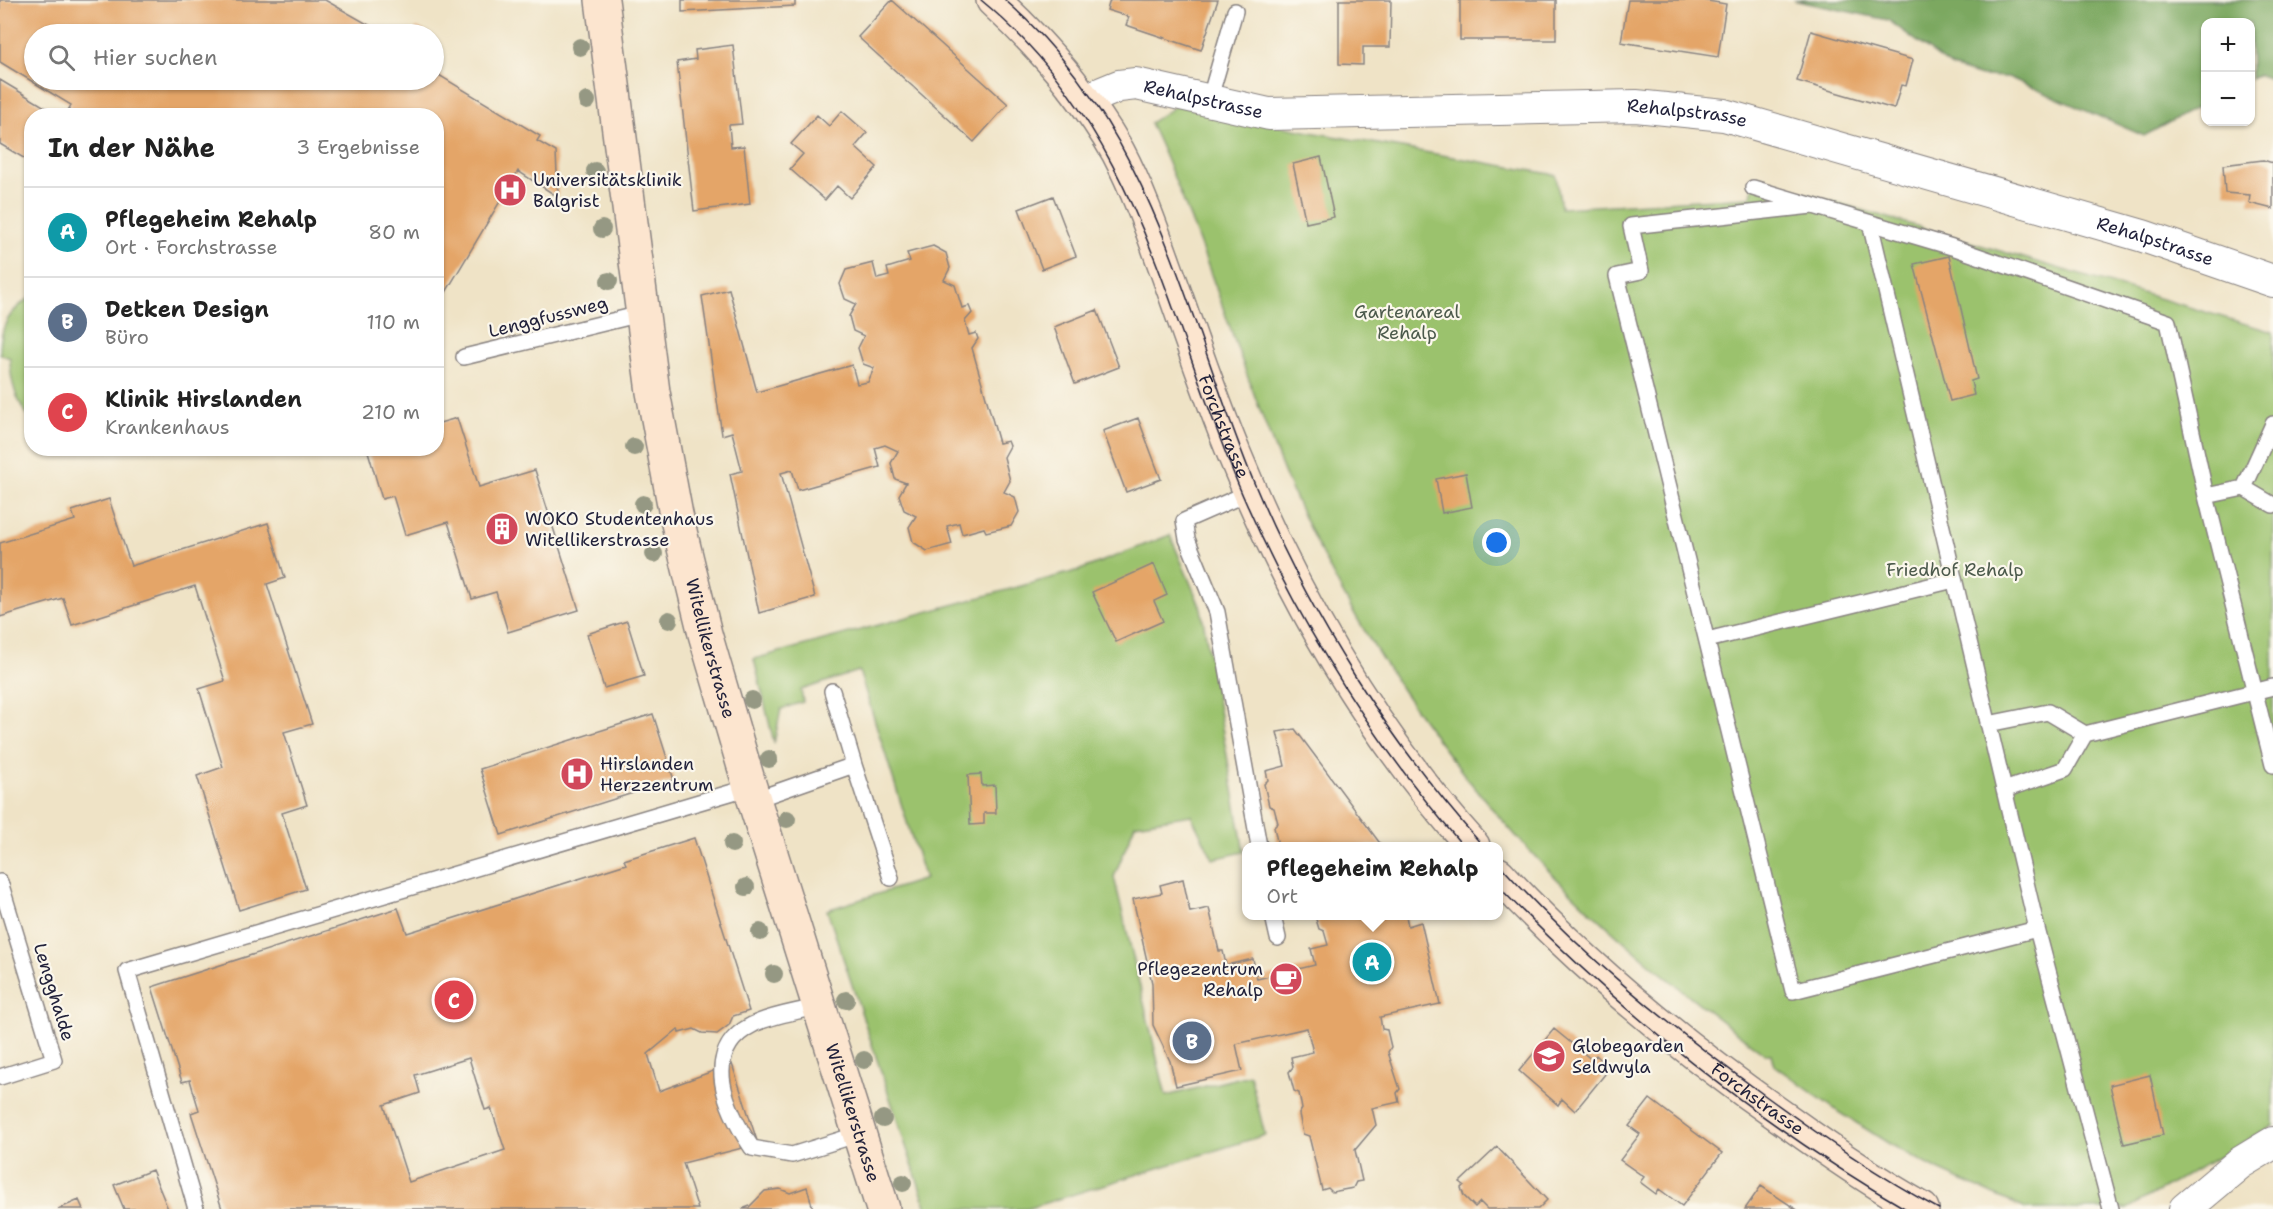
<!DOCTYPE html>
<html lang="de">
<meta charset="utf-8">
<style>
body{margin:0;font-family:"Shantell Sans",sans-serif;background:#f2f2f2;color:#222}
.controls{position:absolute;right:18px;top:18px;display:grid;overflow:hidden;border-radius:12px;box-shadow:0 2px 4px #0004}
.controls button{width:54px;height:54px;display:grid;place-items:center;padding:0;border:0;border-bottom:2px solid #e0e0e0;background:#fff;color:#222;font:30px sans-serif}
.you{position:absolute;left:1497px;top:543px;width:21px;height:21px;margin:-15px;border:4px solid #fff;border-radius:50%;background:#1a73e8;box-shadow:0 0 0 9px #1a73e833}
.badge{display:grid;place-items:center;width:39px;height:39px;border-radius:50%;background:#d1495b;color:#fff;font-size:20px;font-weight:700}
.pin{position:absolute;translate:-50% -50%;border:3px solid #fff;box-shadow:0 2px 6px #0006}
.popup{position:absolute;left:1242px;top:842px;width:261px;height:78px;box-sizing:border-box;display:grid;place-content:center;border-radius:12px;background:#fff;filter:drop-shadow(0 2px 4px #0005);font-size:20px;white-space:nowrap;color:#767676}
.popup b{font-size:22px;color:#222}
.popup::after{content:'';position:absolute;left:50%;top:100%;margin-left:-12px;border:12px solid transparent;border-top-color:#fff}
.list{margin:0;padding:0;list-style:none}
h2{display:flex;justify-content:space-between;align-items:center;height:78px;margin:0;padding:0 24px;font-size:26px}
h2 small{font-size:20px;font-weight:400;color:#767676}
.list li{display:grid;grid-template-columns:39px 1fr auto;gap:18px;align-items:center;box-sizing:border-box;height:90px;padding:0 24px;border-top:2px solid #e0e0e0}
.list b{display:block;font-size:22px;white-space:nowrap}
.list p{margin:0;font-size:20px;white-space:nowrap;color:#767676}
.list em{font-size:20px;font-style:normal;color:#767676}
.icon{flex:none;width:33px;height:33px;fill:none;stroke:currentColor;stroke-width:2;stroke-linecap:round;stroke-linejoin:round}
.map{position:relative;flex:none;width:2273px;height:1209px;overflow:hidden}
.search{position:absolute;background:#fff;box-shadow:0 2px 4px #0004;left:24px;top:24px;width:420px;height:66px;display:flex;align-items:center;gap:15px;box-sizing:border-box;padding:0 21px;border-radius:33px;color:#767676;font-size:22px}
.panel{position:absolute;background:#fff;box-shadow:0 2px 4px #0004;left:24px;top:108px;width:420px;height:348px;border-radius:24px}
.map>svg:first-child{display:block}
.green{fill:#9bc26d;stroke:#5e7254;stroke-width:1.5}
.forest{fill:#7ca860;stroke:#4f654e;stroke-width:1.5}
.building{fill:#e4a567;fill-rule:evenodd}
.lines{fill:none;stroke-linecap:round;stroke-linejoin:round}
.service-casing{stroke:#888280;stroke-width:18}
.minor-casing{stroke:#888280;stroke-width:34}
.secondary-casing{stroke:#888280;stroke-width:36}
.service{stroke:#fff;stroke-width:15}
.minor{stroke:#fff;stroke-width:32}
.secondary{stroke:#fce5cf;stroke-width:33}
.tram{stroke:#22223b;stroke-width:1.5}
.tree{fill:#959883}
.labels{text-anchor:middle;stroke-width:4.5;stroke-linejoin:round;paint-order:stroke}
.street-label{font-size:18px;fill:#22223b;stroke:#fbf7ec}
.poi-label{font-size:18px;fill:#22223b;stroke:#fbf7ec;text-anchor:start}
.park-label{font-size:18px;fill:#4c5a4c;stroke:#fbf7ec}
</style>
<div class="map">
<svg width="2273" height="1209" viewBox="0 0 2273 1209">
<rect width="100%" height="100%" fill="#fbf7ec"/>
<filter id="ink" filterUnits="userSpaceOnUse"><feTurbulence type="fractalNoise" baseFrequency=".0167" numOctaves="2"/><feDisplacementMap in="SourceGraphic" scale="12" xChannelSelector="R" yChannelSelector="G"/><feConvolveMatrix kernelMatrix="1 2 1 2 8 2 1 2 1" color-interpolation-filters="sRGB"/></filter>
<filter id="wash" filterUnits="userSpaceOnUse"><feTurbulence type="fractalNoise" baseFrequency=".008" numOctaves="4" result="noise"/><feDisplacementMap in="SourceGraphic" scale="24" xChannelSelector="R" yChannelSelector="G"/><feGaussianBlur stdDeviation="1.35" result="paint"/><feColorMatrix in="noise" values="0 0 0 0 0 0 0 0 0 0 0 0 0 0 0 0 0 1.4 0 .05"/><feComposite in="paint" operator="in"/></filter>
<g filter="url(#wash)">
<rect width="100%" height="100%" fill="#efe3c6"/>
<!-- green -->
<path class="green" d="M 1177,105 L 1310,132 L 1556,175 L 1561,208 L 1751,197 L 1754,178 L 2273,332 L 2273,1126 L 2127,1209 L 2026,1209 L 1940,1171 L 1888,1143 L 1836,1110 L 1775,1066 L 1772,1054 L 1765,1054 C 1688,997 1614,937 1547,869 C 1442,761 1353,629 1292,491 C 1240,370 1206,242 1150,123 Z
M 31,297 L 31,419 C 16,402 10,381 10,358 L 0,354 C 0,326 8,312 31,297 Z
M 1170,535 L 1201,608 L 1244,852 L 1213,859 L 1191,815 L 1135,824 L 1114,877 L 1166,1096 L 1250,1075 L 1265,1135 L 1026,1209 L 927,1209 L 827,910 L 925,879 L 859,671 L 801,690 L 803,702 L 781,709 L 774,743 L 754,659 L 1080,570 Z"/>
<!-- forest -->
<path class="forest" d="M 1793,0 L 2273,0 L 2273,80 L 2259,75 L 2251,79 L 2250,22 L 2206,22 L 2205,103 L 2144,136 L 2008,77 L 1981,76 L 1952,67 L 1888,20 Z"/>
<g id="blocks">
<!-- building -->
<path class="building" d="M 0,0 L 325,0 L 385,34 L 34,34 L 34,80 L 434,80 L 434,72 L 540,136 L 537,141 L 556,152 L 558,197 L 518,171 L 436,309 L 436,116 L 65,116 L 71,105 L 0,62 Z
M 682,0 L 795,0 L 795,6 L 682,12 Z
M 892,0 L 1008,104 L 974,142 L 858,37 Z
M 1110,0 L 1218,0 L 1201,50 L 1126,25 L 1129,17 L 1107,10 Z
M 1339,0 L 1391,0 L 1390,47 L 1363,47 L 1363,65 L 1339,64 Z
M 1460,0 L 1556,0 L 1556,40 L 1460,40 Z
M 1628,0 L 1702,0 L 1726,4 L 1718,57 L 1621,42 Z
M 417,27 L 429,34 L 413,34 Z
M 1811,31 L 1913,60 L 1906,86 L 1901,85 L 1894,109 L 1797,81 Z
M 733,45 L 742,124 L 729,125 L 731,147 L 744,146 L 750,204 L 694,211 L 677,62 L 696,59 L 695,50 Z
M 0,80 L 60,116 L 32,116 L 32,163 L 0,144 Z
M 842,111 L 867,133 L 855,147 L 877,167 L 850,198 L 837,186 L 825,200 L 790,169 L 803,154 L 791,144 L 817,115 L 829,126 Z
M 1321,157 L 1334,217 L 1306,223 L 1293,164 Z
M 2263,160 L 2273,163 L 2273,209 L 2249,203 L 2250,195 L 2225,193 L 2223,165 Z
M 1053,196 L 1076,256 L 1042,269 L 1019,209 Z
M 933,246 L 946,253 L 950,268 L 944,280 L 955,285 L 962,308 L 969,306 L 972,313 L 965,321 L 969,335 L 976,333 L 978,339 L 972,348 L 999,443 L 1008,441 L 1010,446 L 1004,457 L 1010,481 L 1004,492 L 1015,497 L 1019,512 L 1011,526 L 986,532 L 984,528 L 962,534 L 959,523 L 947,526 L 952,544 L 927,551 L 913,542 L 909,527 L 916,516 L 904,510 L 899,495 L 906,483 L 895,479 L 891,463 L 898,451 L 885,445 L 875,448 L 880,467 L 798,490 L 792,470 L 781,473 L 815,597 L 759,613 L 730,474 L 742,471 L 732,432 L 722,435 L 702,296 L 729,289 L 757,392 L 852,365 L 857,384 L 868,382 L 874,368 L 863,364 L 858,348 L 864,336 L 853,331 L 849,316 L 856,304 L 845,299 L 840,284 L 846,270 L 873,263 L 877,279 L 889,276 L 887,268 L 910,261 L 907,253 Z
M 1949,256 L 1977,379 L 1971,381 L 1974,395 L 1950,401 L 1914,264 Z
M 1097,310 L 1119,367 L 1075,384 L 1054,327 Z
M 457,418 L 479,487 L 535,470 L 579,610 L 508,632 L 496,592 L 472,599 L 448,522 L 405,535 L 393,496 L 382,499 L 367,448 L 436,448 L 436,424 Z
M 1138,418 L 1161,479 L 1126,492 L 1103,431 Z
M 1466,473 L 1472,507 L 1442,513 L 1436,479 Z
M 109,499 L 131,566 L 268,523 L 285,578 L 267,584 L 312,724 L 284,732 L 307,805 L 282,813 L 306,889 L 239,910 L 197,776 L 223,767 L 199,689 L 225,681 L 195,586 L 72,625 L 63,598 L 0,617 L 0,543 L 75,520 L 72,511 Z
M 1154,564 L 1167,595 L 1154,601 L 1163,621 L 1116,642 L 1092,592 Z
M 627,621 L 644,676 L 604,688 L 587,634 Z
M 653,714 L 674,780 L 501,835 L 480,769 Z
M 1295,729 L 1382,846 L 1278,846 L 1274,827 L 1278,823 L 1274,808 L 1269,806 L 1264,784 L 1268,780 L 1266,771 L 1285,766 L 1277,732 Z
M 981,774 L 982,786 L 995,785 L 996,813 L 984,813 L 984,824 L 970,825 L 968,775 Z
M 694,838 L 749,1011 L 733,1016 L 729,1025 L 717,1034 L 702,1033 L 694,1029 L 679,1033 L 678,1029 L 648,1054 L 659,1091 L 732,1064 L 758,1144 L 683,1163 L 698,1209 L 222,1209 L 191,1113 L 199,1110 L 190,1080 L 182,1082 L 152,987 L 398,908 L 407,933 L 626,864 L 624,860 ZM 469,1058 L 485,1110 L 491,1108 L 505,1150 L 409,1182 L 384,1105 L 420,1093 L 415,1075 Z
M 1183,879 L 1190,912 L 1209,908 L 1219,951 L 1223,951 L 1226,965 L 1253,959 L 1257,979 L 1315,965 L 1311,949 L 1328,945 L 1324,931 L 1319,929 L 1315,916 L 1406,916 L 1408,926 L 1421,922 L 1440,1004 L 1380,1017 L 1382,1029 L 1387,1030 L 1391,1047 L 1388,1052 L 1400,1089 L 1397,1093 L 1399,1102 L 1372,1108 L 1376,1125 L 1355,1150 L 1362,1181 L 1356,1182 L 1353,1188 L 1332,1192 L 1328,1188 L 1322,1190 L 1309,1136 L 1303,1134 L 1299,1114 L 1302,1109 L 1299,1093 L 1294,1091 L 1289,1072 L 1293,1067 L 1291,1057 L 1313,1052 L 1307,1028 L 1236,1044 L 1242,1071 L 1176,1086 L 1170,1061 L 1153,1025 L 1152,983 L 1133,899 L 1162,893 L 1160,885 Z
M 1554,1029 L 1592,1060 L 1596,1055 L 1610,1068 L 1575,1111 L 1562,1099 L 1558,1105 L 1519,1071 Z
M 2150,1075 L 2163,1135 L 2124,1144 L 2110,1085 Z
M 1650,1099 L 1722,1153 L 1682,1206 L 1659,1189 L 1656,1194 L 1640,1182 L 1644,1177 L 1620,1160 L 1640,1134 L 1629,1126 Z
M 1497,1147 L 1547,1200 L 1538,1209 L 1487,1209 L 1480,1202 L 1475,1207 L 1464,1196 L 1461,1188 L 1464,1185 L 1460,1182 Z
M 152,1170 L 168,1209 L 124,1209 L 114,1185 Z
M 1761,1186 L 1796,1209 L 1745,1209 Z
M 807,1187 L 813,1209 L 742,1209 L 750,1206 L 765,1191 L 780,1189 L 790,1193 Z
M 79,1200 L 83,1209 L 58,1209 Z"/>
</g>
</g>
<g filter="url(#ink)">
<use href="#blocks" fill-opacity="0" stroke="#888280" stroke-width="1.5"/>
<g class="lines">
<!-- service casing -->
<g class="service-casing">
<path id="service" d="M 1209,101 L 1235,11
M 1753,188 L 1952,247 L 2168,322 L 2206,496 L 2273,765
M 1812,206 L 1631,226 L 1641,271 L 1617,276 L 1793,991 L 2037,929
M 1870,223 L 2037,929 L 2111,1209
M 464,357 L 641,314
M 2273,424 L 2244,488 L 2273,505
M 1250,492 L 1184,521 L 1187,539 L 1217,612 L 1259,846
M 2206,496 L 2244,488
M 1707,640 L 1954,580
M 1988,724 L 2048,712 L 2085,734 L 2273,687
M 854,765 L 891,878
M 2004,790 L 2065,769 L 2085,734
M 754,800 L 854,765 L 832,691
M 0,882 L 54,1060 L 0,1077
M 1273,916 L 1278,938
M 819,1006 C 798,1012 771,1015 752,1025 C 699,1052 727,1111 752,1148 L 792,1155 L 859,1134
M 196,1209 L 127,971 L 750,787"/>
</g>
<!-- minor casing -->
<g class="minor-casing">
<g id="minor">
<path id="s1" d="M 1085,100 L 1119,86 L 1136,84 L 1269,114 L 1636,106 L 1724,115 L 2143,236 L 2273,281"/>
<path d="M 2185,1209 L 2240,1163 L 2273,1143"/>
</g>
</g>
<!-- secondary casing -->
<g class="secondary-casing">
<g id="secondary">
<path id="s2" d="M 602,0 L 653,392 L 676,515 L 705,634 L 750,787 L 883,1209"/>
<path id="s3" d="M 993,0 C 1042,45 1085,94 1118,152 C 1137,188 1151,227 1165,266 C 1188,329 1209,394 1235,456 C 1293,597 1371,733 1473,846"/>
<path id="s4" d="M 1498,874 C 1585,968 1684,1049 1789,1122 C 1832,1153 1876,1183 1922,1209"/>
</g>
</g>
<!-- service -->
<use href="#service" class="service"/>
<!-- minor -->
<use href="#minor" class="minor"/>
<!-- secondary -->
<use href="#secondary" class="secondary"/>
<!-- tram -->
<path class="tram" d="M 981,0 C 1140,131 1166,316 1243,496 C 1298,623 1373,741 1463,846
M 1005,0 C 1155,130 1183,311 1255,485 C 1310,616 1389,741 1483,846
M 1498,863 C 1578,952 1670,1027 1767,1097 C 1822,1137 1878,1176 1939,1209
M 1498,886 C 1617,1009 1757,1123 1906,1209"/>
</g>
<!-- trees -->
<g class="tree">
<circle cx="580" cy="47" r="9"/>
<circle cx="587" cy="101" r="9"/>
<circle cx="595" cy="171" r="9"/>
<circle cx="602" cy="229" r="9"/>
<circle cx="609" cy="281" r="9"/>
<circle cx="634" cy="447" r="9"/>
<circle cx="643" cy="504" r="9"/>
<circle cx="654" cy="554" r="9"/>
<circle cx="669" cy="620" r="9"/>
<circle cx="752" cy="700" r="9"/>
<circle cx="769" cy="759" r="9"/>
<circle cx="787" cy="819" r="9"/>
<circle cx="732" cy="844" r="9"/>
<circle cx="746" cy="887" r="9"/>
<circle cx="760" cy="932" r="9"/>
<circle cx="774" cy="974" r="9"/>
<circle cx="846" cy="1000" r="9"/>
<circle cx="864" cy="1060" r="9"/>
<circle cx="883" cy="1119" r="9"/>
<circle cx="903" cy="1183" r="9"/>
</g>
</g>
<!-- icons -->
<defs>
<g id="hospital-disc" transform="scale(1.725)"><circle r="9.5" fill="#d1495b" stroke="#fbf7ec"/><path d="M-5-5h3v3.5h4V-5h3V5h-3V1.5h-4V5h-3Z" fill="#fff"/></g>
<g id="building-disc" transform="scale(1.725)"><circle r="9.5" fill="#d1495b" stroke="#fbf7ec"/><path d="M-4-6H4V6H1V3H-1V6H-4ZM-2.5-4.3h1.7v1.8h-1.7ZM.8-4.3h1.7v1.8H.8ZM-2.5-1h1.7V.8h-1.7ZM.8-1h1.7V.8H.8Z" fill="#fff"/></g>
<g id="cafe-disc" transform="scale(1.725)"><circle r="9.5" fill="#d1495b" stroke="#fbf7ec"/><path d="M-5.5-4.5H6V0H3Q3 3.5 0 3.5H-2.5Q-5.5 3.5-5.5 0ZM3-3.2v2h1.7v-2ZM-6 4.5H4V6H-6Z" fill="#fff"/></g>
<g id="school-disc" transform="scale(1.725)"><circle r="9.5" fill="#d1495b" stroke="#fbf7ec"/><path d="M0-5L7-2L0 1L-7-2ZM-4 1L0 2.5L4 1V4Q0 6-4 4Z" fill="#fff"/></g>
</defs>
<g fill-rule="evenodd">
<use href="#hospital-disc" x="510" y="190"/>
<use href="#building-disc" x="502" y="529"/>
<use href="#hospital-disc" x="577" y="774"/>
<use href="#cafe-disc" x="1286" y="979"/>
<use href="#school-disc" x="1549" y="1056"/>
</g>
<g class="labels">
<!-- street labels -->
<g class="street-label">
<text dy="6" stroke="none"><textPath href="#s1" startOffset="123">Rehalpstrasse</textPath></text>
<text dy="6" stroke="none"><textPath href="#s1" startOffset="609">Rehalpstrasse</textPath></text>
<text dy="6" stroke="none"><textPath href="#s1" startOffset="1095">Rehalpstrasse</textPath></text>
<text transform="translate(548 317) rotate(-14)" y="6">Lenggfussweg</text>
<text dy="6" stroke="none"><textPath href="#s3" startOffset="492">Forchstrasse</textPath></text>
<text dy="6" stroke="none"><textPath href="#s2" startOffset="658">Witellikerstrasse</textPath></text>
<text transform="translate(54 992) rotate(73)" y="6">Lengghalde</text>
<text dy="6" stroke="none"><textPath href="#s4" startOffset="344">Forchstrasse</textPath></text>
<text dy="6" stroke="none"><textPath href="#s2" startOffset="1144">Witellikerstrasse</textPath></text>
</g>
<!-- poi labels -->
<g class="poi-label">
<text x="533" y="186">Universitätsklinik<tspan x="533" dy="21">Balgrist</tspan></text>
<text x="525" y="525">WOKO Studentenhaus<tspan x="525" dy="21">Witellikerstrasse</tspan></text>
<text x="600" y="770">Hirslanden<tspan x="600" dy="21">Herzzentrum</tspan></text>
<text x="1263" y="975" text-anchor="end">Pflegezentrum<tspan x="1263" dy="21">Rehalp</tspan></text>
<text x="1572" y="1052">Globegarden<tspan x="1572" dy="21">Seldwyla</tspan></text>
</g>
<!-- park labels -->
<g class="park-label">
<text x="1407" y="318">Gartenareal<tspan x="1407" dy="21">Rehalp</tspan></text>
<text x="1955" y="576">Friedhof Rehalp</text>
</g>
</g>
</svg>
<div class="controls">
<button>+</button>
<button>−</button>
</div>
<div class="you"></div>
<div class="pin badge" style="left:1372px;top:962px;background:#0f9aa8">A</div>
<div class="popup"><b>Pflegeheim Rehalp</b>Ort</div>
<div class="pin badge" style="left:1192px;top:1041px;background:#5c6f8a">B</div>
<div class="pin badge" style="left:454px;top:1000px;background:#e0444e">C</div>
<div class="search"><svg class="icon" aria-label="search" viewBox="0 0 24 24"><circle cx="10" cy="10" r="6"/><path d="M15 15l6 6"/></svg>Hier suchen</div>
<section class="panel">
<h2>In der Nähe<small>3 Ergebnisse</small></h2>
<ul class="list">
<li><span class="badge" style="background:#0f9aa8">A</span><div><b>Pflegeheim Rehalp</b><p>Ort · Forchstrasse</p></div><em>80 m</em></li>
<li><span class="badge" style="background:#5c6f8a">B</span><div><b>Detken Design</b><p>Büro</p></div><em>110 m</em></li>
<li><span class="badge" style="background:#e0444e">C</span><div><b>Klinik Hirslanden</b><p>Krankenhaus</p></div><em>210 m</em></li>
</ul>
</section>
</div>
